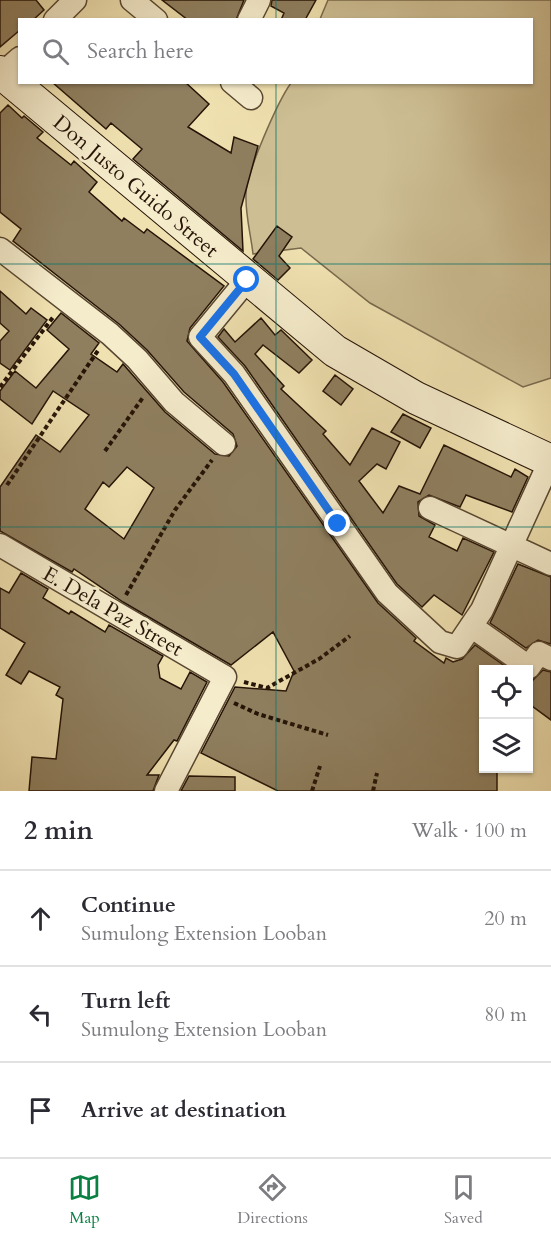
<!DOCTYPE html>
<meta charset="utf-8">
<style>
body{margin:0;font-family:Cardo,serif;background:#f7f7f7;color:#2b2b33}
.controls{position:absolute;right:18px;bottom:18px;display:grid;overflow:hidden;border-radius:0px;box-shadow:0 2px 4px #0004}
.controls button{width:54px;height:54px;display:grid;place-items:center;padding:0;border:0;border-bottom:2px solid #e1e1e2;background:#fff;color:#2b2b33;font:30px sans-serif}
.stop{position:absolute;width:18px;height:18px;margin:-14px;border:4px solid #1a73e8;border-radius:50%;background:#fff}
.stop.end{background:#1a73e8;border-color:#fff;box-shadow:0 2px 6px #0008}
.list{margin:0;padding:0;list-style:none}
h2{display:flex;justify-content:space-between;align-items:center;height:78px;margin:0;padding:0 24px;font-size:26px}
h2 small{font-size:20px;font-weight:400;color:#7c7c81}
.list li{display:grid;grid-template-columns:39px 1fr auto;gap:18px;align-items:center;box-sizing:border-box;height:96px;padding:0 24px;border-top:2px solid #e1e1e2}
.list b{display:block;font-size:22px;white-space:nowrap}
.list p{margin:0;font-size:20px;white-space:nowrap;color:#7c7c81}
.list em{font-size:20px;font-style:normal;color:#7c7c81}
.icon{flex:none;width:33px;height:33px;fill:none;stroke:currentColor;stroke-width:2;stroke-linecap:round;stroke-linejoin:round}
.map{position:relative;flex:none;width:551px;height:791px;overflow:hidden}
.search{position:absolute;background:#fff;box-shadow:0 2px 4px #0004;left:18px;right:18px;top:18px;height:66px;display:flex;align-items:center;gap:15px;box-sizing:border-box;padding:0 21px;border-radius:0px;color:#7c7c81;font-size:22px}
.sheet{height:366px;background:#fff}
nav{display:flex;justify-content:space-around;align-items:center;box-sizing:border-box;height:84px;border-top:2px solid #e1e1e2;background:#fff;font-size:16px;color:#7c7c81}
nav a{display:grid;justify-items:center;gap:3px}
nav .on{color:#0b8043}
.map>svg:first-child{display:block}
.green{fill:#cdbe93;stroke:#79694d;stroke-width:1.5}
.building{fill:#8f7f5f;stroke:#251407;stroke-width:1.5;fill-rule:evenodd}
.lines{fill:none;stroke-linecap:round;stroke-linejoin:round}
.street-casing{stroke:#584731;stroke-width:25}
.secondary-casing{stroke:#251407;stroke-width:34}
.path{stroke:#251407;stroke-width:4;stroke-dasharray:4.5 3;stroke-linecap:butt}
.street{stroke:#f5eccc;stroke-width:22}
.secondary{stroke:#f5eccc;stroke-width:32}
.route{stroke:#1a73e8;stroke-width:8}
.grid{fill:none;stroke:#0f766e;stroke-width:1.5;stroke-opacity:0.55}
.labels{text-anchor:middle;stroke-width:6;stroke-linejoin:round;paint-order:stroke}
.street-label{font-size:21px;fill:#251407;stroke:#f5eccc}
</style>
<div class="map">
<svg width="551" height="791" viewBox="0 0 551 791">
<rect width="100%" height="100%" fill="#f0e1b0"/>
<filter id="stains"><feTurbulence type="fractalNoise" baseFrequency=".00333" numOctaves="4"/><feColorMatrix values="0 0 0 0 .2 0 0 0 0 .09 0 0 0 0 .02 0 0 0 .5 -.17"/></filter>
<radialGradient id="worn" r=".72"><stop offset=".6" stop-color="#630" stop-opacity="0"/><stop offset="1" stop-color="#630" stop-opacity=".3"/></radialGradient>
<!-- green -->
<path class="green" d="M 328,0 L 551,0 L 551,378 L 523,387 L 370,303 L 301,248 L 253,254 C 251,235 245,214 246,194 C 246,173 278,101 291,83 L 532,82 L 532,20 L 320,19 Z"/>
<!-- building -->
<path class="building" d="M 0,0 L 36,0 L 44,10 L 33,20 L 20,20 L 20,30 L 0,47 Z
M 162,0 L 244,0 L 236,20 L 188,20 Z
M 272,0 L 316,0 L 305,20 L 281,20 L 284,13 L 271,6 Z
M 52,82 L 185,82 L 209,104 L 188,127 L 231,153 L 234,137 L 258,146 L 241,208 L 243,251 L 133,159 L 142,149 L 111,123 L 106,129 Z
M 8,105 L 22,118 L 24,116 L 43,132 L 37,138 L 71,165 L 74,161 L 97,182 L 89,192 L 122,221 L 124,218 L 144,233 L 147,229 L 224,286 L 190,328 L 187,341 L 223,382 L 378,603 L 416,638 L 414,641 L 444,663 L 446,658 L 453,662 L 462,659 L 475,645 L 509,669 L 483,669 L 483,771 L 497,771 L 497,791 L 278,791 L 201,753 L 235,687 L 286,691 L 294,671 L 273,632 L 231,665 L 123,602 L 74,569 L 72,572 L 0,531 L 0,487 L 36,435 L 60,452 L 89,415 L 53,391 L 32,424 L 0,399 L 0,391 L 15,371 L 36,388 L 69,349 L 47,330 L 61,313 L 99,343 L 91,354 L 117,372 L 123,364 L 165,412 L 215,454 L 229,456 L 237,446 L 233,434 L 184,392 L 147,350 L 119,324 L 13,241 L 21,229 L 0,212 L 0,113 ZM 127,467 L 154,488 L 124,539 L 85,509 L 103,482 L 109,487 Z
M 277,226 L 292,237 L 279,256 L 290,268 L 278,280 L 253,259 Z
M 0,291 L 26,314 L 31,308 L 47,320 L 10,370 L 0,363 L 0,341 L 9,331 L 0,323 Z
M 261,318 L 275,335 L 281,330 L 312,360 L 299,373 L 263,345 L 255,354 L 284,386 L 281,389 L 326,431 L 323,434 L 350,465 L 372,428 L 400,442 L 386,469 L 377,464 L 359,481 L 383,513 L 399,486 L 420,494 L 444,445 L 511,477 L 515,469 L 528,477 L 512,512 L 466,495 L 460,507 L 429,495 L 418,502 L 419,516 L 435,525 L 429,537 L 457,551 L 463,538 L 494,552 L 462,615 L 434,595 L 422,607 L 397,584 L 245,366 L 218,337 L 224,329 L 235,342 Z
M 335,375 L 353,389 L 341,405 L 323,391 Z
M 403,414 L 431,428 L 420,448 L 391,432 Z
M 518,564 L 551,577 L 551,644 L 538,640 L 526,648 L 490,623 Z
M 21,573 L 48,589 L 43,598 L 69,614 L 71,611 L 105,632 L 109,625 L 163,656 L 158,665 L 160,678 L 181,689 L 190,672 L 207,682 L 177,741 L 174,740 L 147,775 L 159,775 L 153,791 L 29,791 L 32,757 L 56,759 L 63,699 L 56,695 L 60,687 L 29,671 L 21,684 L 6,675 L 25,643 L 0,628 L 0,588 L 9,593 Z
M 543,670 L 551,672 L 551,720 L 528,703 L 528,689 L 533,680 Z
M 189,776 L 235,777 L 235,791 L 181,791 Z"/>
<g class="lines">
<!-- street casing -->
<g class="street-casing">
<path id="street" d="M 132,0 L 156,20
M 55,20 L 75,0
M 249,20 L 259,0
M 2,74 L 20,58
M 232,82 L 251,98
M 0,249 L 110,334 L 137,359 L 174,402 L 224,444
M 247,280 L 200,337 L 234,374 L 387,593 L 440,642 L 457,647 L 482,610 L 550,461
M 430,508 L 551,564
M 0,545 L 225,677 L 166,791
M 471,626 L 529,667 L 539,653 L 551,659"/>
</g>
<!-- secondary casing -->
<g class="secondary-casing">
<path id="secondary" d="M 0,72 L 335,351 L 416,398 L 551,461"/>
</g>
<!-- path -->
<path class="path" d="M 0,387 L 54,316
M 105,451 L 144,396
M 7,485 L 99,349
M 126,595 L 175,510 L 212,460
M 244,682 L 267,688 L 319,659 L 350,636
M 234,703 L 258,714 L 328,735
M 312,791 L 320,766
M 373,791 L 377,773"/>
<!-- street -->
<use href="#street" class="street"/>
<!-- secondary -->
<use href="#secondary" class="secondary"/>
</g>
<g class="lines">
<!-- route -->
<path class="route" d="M 247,280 L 200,337 L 234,374 L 338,524"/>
</g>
<!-- grid -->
<path class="grid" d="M 276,0 L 276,20M 276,82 L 276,791M 0,264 L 551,264M 0,527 L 551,527"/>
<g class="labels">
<!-- street labels -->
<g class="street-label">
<text transform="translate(136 186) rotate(40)" y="7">Don Justo Guido Street</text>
<text transform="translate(113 611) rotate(30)" y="7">E. Dela Paz Street</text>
</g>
</g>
<rect width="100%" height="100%" filter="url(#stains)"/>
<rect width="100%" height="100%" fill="url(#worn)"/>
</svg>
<div class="controls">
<button><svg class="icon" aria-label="locate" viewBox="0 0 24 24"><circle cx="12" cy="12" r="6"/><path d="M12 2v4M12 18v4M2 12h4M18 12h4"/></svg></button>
<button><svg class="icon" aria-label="layers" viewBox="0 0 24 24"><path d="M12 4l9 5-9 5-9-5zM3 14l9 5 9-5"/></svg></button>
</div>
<div class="stop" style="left:247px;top:280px"></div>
<div class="stop end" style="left:338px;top:524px"></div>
<div class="search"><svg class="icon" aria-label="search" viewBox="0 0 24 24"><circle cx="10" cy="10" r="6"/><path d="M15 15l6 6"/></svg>Search here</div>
</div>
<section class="sheet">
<h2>2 min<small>Walk · 100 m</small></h2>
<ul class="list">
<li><svg class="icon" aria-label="ahead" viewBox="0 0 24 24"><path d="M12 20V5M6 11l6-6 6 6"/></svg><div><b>Continue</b><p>Sumulong Extension Looban</p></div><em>20 m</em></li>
<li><svg class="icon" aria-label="left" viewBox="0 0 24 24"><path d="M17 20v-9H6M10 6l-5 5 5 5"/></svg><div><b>Turn left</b><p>Sumulong Extension Looban</p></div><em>80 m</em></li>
<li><svg class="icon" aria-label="arrive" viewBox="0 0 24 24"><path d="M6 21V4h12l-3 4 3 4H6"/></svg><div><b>Arrive at destination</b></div></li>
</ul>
</section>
<nav>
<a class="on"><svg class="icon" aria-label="map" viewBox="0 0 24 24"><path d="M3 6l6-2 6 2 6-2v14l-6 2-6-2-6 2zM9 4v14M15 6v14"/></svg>Map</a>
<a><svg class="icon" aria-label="directions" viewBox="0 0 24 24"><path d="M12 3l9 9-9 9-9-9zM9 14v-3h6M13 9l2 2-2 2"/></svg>Directions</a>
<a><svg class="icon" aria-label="saved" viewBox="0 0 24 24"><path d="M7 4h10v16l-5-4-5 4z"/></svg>Saved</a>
</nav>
